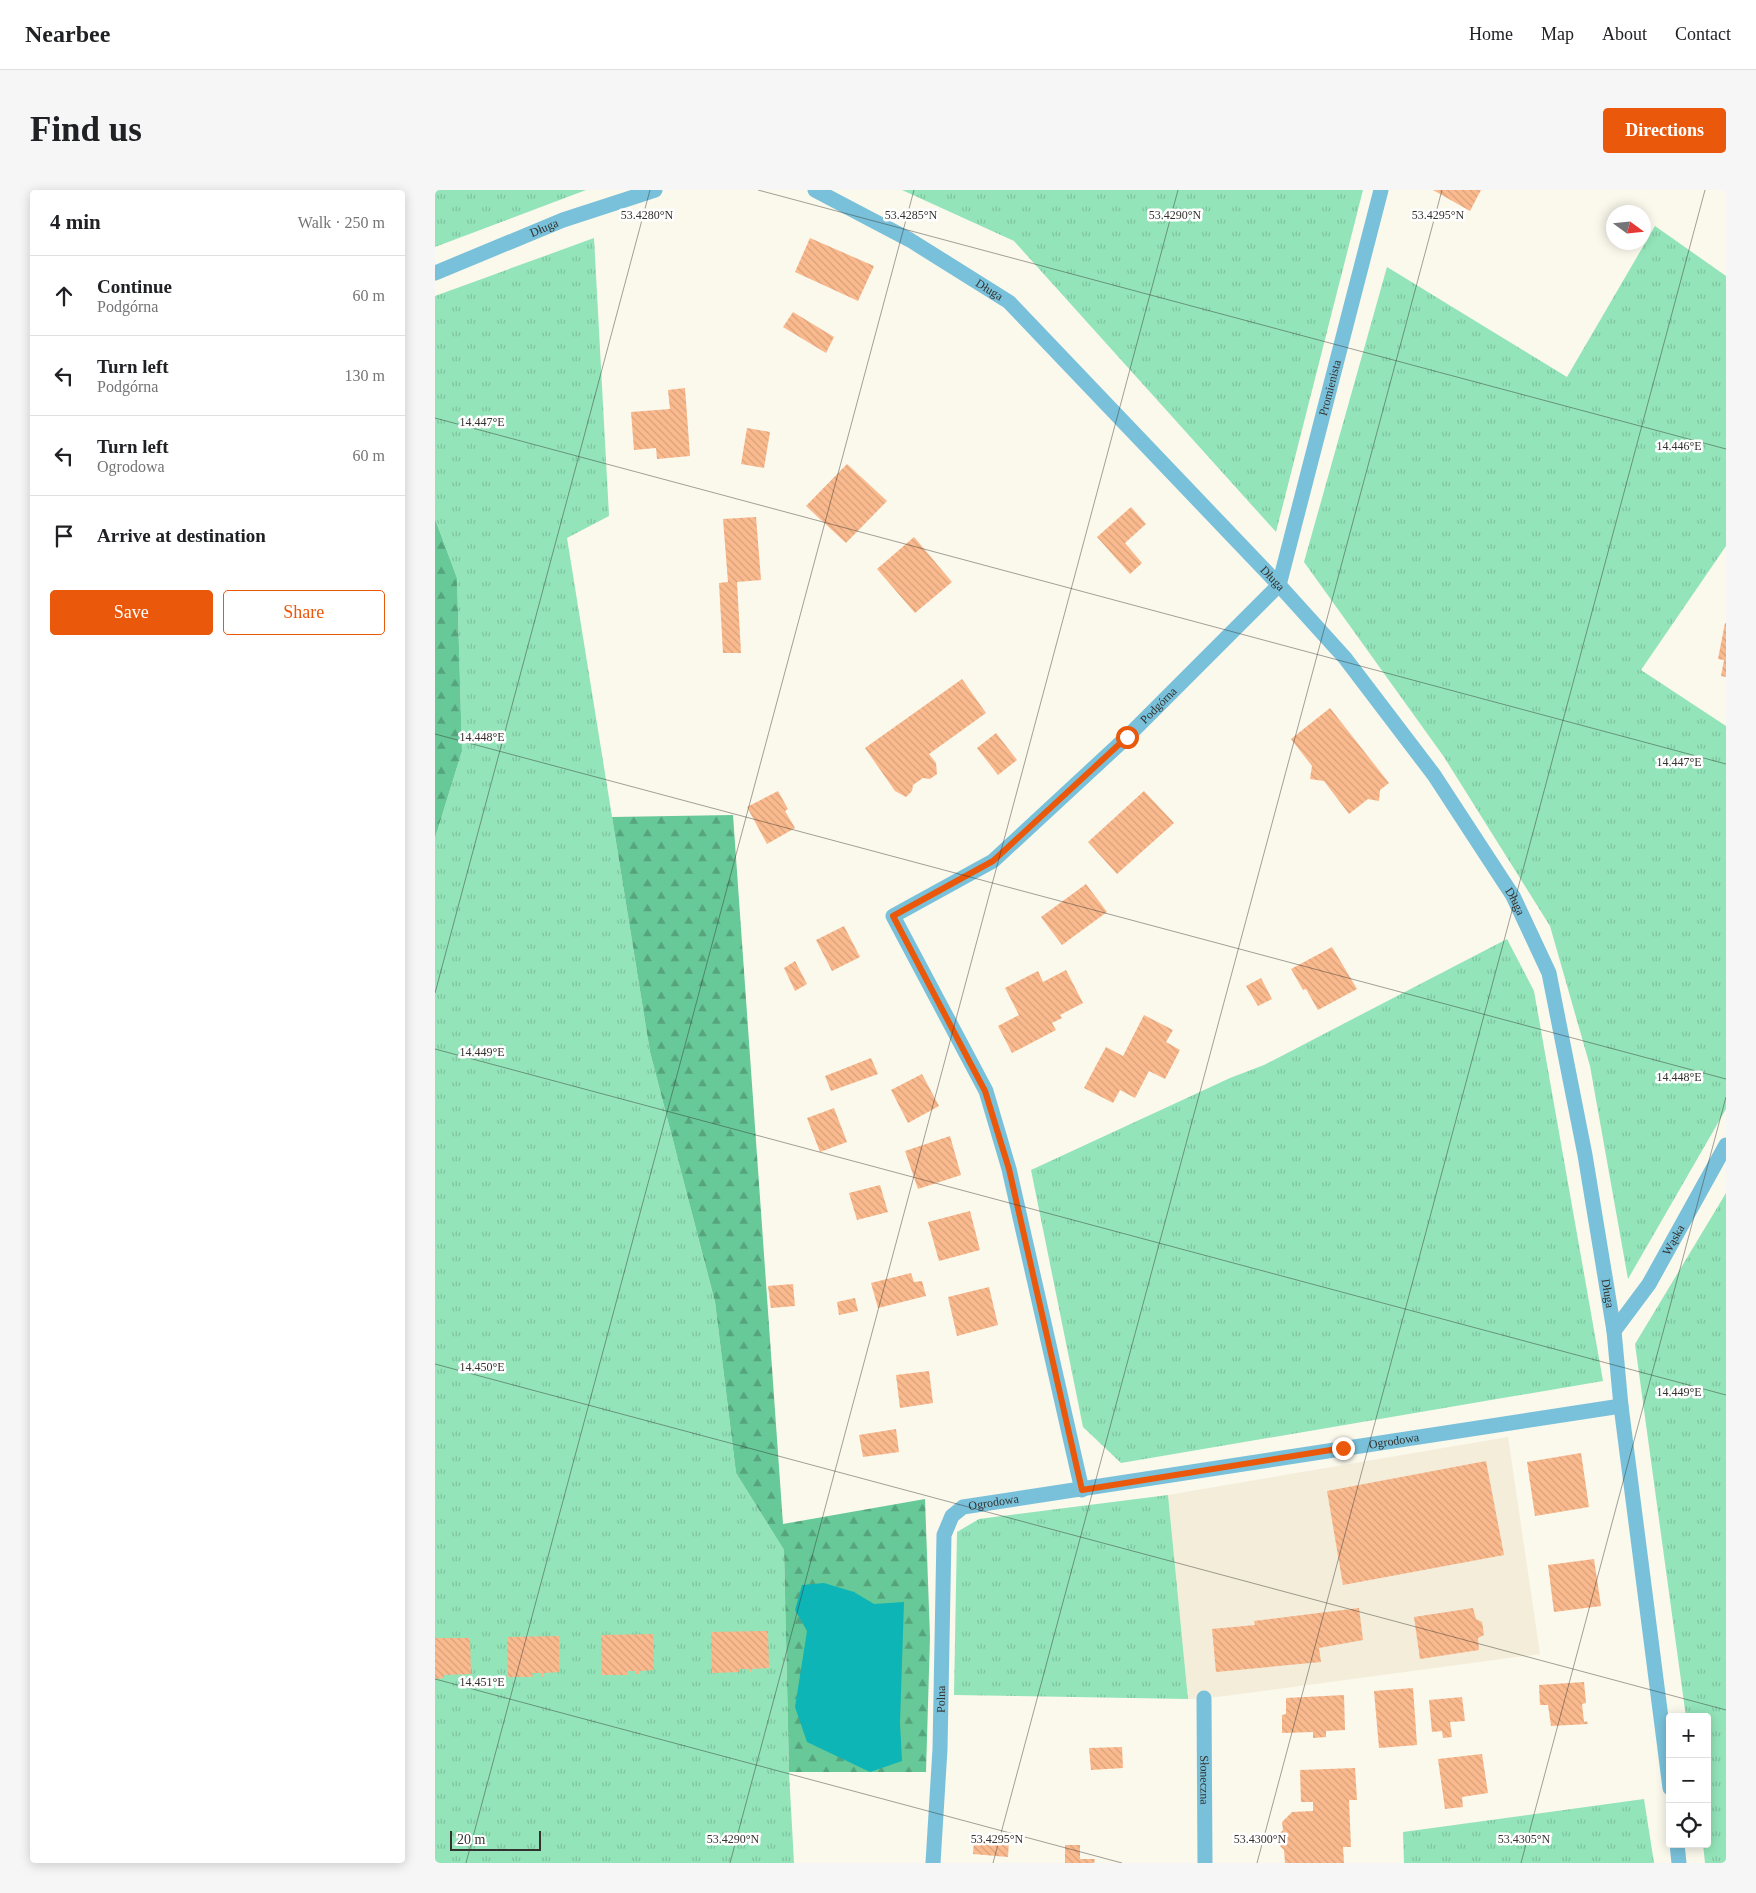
<!DOCTYPE html>
<meta charset="utf-8">
<style>
body{margin:0;font-family:Georgia,serif;background:#f6f6f6;color:#202124}
.controls{position:absolute;right:15px;bottom:15px;display:grid;overflow:hidden;border-radius:5px;box-shadow:0 2px 12px #0003}
.controls button{width:45px;height:45px;display:grid;place-items:center;padding:0;border:0;border-bottom:1px solid #e0e0e0;background:#fff;color:#202124;font:25px sans-serif}
.compass{position:absolute;left:1171px;top:15px;width:45px;height:45px;border-radius:50%;background:#fff;box-shadow:0 2px 12px #0003;rotate:105deg}
.scale{position:absolute;left:15px;bottom:12px;width:91px;box-sizing:border-box;padding-left:5px;border:2px solid #34322e;border-top:0;font-size:14px;line-height:18px;white-space:nowrap;color:#34322e;-webkit-text-stroke:4px #fff;paint-order:stroke}
.stop{position:absolute;width:15px;height:15px;margin:-11px;border:4px solid #ea580c;border-radius:50%;background:#fff}
.stop.end{background:#ea580c;border-color:#fff;box-shadow:0 1px 5px #0008}
.list{margin:0;padding:0;list-style:none}
h2{display:flex;justify-content:space-between;align-items:center;height:65px;margin:0;padding:0 20px;font-size:21px}
h2 small{font-size:16px;font-weight:400;color:#757577}
.list li{display:grid;grid-template-columns:32px 1fr auto;gap:15px;align-items:center;box-sizing:border-box;height:80px;padding:0 20px;border-top:1px solid #e0e0e0}
.list b{display:block;font-size:19px;white-space:nowrap}
.list p{margin:0;font-size:16px;white-space:nowrap;color:#757577}
.list em{font-size:16px;font-style:normal;color:#757577}
.actions{display:flex;gap:10px;padding:15px 20px}
.actions a{flex:1;padding:11px 0;border:1px solid #ea580c;border-radius:5px;text-align:center;font-size:18px;color:#ea580c}
.actions .main{background:#ea580c;color:#fff}
.icon{flex:none;width:28px;height:28px;fill:none;stroke:currentColor;stroke-width:2;stroke-linecap:round;stroke-linejoin:round}
.map{position:relative;flex:none;width:1291px;height:1673px;overflow:hidden;border-radius:5px}
header{display:flex;align-items:center;gap:30px;box-sizing:border-box;height:70px;padding:0 25px;background:#fff;border-bottom:1px solid #e0e0e0}
header strong{font-size:24px}
nav{display:flex;gap:28px;margin-inline-start:auto;font-size:18px}
.intro{display:flex;align-items:center;justify-content:space-between;box-sizing:border-box;height:120px;padding:0 30px}
h1{margin:0;font-size:35px}
.button{padding:12px 22px;border-radius:5px;background:#ea580c;color:#fff;font-size:18px;font-weight:700}
main{display:flex;gap:30px;padding:0 30px}
aside{flex:1;background:#fff;border-radius:5px;box-shadow:0 2px 12px #0003}
.map>svg:first-child{display:block}
.built{fill:#f3edda}
.grass{fill:url(#grass-tufts)}
.forest{fill:url(#forest-firs)}
.water{fill:#0eb5b6}
.building{fill:url(#building-back-hatch)}
.lines{fill:none;stroke-linecap:round;stroke-linejoin:round}
.minor{stroke:#79c1da;stroke-width:15}
.route{stroke:#ea580c;stroke-width:6}
.ticks{fill:none;stroke:#34322e;stroke-width:1;stroke-opacity:0.45}
.labels{text-anchor:middle;stroke-width:5;stroke-linejoin:round;paint-order:stroke}
.street-label{font-size:12px;fill:#34322e;stroke:#fff}
.ticks-label{font-size:12px;text-anchor:middle;fill:#34322e;stroke:#fff;stroke-width:5;stroke-linejoin:round;paint-order:stroke}
</style>
<header>
<strong>Nearbee</strong>
<nav><a>Home</a><a>Map</a><a>About</a><a>Contact</a></nav>
</header>
<div class="intro"><h1>Find us</h1><a class="button">Directions</a></div>
<main>
<aside>
<h2>4 min<small>Walk · 250 m</small></h2>
<ul class="list">
<li><svg class="icon" aria-label="ahead" viewBox="0 0 24 24"><path d="M12 20V5M6 11l6-6 6 6"/></svg><div><b>Continue</b><p>Podgórna</p></div><em>60 m</em></li>
<li><svg class="icon" aria-label="left" viewBox="0 0 24 24"><path d="M17 20v-9H6M10 6l-5 5 5 5"/></svg><div><b>Turn left</b><p>Podgórna</p></div><em>130 m</em></li>
<li><svg class="icon" aria-label="left" viewBox="0 0 24 24"><path d="M17 20v-9H6M10 6l-5 5 5 5"/></svg><div><b>Turn left</b><p>Ogrodowa</p></div><em>60 m</em></li>
<li><svg class="icon" aria-label="arrive" viewBox="0 0 24 24"><path d="M6 21V4h12l-3 4 3 4H6"/></svg><div><b>Arrive at destination</b></div></li>
</ul>
<div class="actions"><a class="main">Save</a><a>Share</a></div>
</aside>
<div class="map">
<svg width="1291" height="1673" viewBox="0 0 1291 1673">
<defs>
<pattern id="grass-tufts" width="24" height="20" patternUnits="userSpaceOnUse" patternTransform="scale(1.25)"><rect width="24" height="20" fill="#93e4b9"/><path d="M3 7l-1-3M5 7V3M7 7l1-3M15 17l-1-3M17 17v-4M19 17l1-3" fill="none" stroke="#7fc49f"/></pattern>
<pattern id="forest-firs" width="22" height="20" patternUnits="userSpaceOnUse" patternTransform="scale(1.25)"><rect width="22" height="20" fill="#67c998"/><path d="M5 1l3.5 6h-7zM16 11l3.5 6h-7z" fill="#56a47c"/></pattern>
<pattern id="building-back-hatch" width="6" height="6" patternUnits="userSpaceOnUse" patternTransform="scale(1.25)"><rect width="6" height="6" fill="#faba8e"/><path d="M-1 5l2 2M0 0l6 6M5-1l2 2" fill="none" stroke="#d7a07b"/></pattern>
</defs>
<rect width="100%" height="100%" fill="#fbf8ec"/>
<!-- built -->
<path class="built" d="M 1073,1247 L 1105,1464 L 782,1507 L 753,1509 L 733,1305 Z"/>
<!-- grass -->
<path class="grass" d="M 0,0 L 151,0 L 0,57 Z
M 467,0 L 928,0 L 841,342 L 579,51 Z
M 1220,36 L 1291,86 L 1291,356 L 1206,480 L 1291,536 L 1291,919 L 1193,1089 L 1155,876 L 1115,736 L 1009,567 L 869,372 L 952,77 L 1132,187 Z
M 159,48 L 174,326 L 132,348 L 215,862 L 280,1112 L 301,1283 L 349,1360 L 354,1582 L 359,1673 L 0,1673 L 0,648 L 27,561 L 22,388 L 0,329 L 0,106 Z
M 1072,749 L 1099,801 L 1168,1191 L 686,1273 L 648,1237 L 596,980 L 795,888 L 829,875 Z
M 1291,1003 L 1291,1673 L 1270,1673 L 1268,1654 L 1272,1654 L 1272,1527 L 1251,1527 L 1200,1154 Z
M 733,1305 L 753,1509 L 519,1505 L 522,1342 L 544,1329 Z
M 1209,1609 L 1219,1673 L 969,1673 L 968,1642 Z"/>
<!-- forest -->
<path class="forest" d="M 0,329 L 22,388 L 27,561 L 0,648 Z
M 298,625 L 348,1334 L 490,1309 L 495,1447 L 491,1582 L 354,1582 L 349,1360 L 301,1283 L 280,1112 L 215,862 L 177,627 Z"/>
<!-- water -->
<path class="water" d="M 389,1393 L 419,1402 L 439,1414 L 469,1412 L 465,1533 L 467,1571 L 435,1582 L 372,1552 L 360,1517 L 372,1441 L 360,1420 L 367,1395 Z"/>
<!-- building -->
<path class="building" d="M 998,0 L 1046,0 L 1035,21 Z
M 375,48 L 439,76 L 423,111 L 360,82 Z
M 358,122 L 399,147 L 391,163 L 348,137 Z
M 250,198 L 255,266 L 222,269 L 221,258 L 199,260 L 196,222 L 235,219 L 233,200 Z
M 312,238 L 335,242 L 329,278 L 306,274 Z
M 412,274 L 452,311 L 411,353 L 371,316 Z
M 696,317 L 711,334 L 690,353 L 707,373 L 695,384 L 662,347 Z
M 321,327 L 326,390 L 302,392 L 306,463 L 288,463 L 284,393 L 293,392 L 288,329 Z
M 479,347 L 517,392 L 480,423 L 442,379 Z
M 1290,433 L 1291,433 L 1291,487 L 1286,486 L 1289,470 L 1283,469 Z
M 527,489 L 551,523 L 494,564 L 501,573 L 502,584 L 495,589 L 488,588 L 478,595 L 477,601 L 471,607 L 460,601 L 430,558 Z
M 895,518 L 954,593 L 945,600 L 944,611 L 933,609 L 914,624 L 889,591 L 875,589 L 877,576 L 856,549 Z
M 561,543 L 582,570 L 563,585 L 542,558 Z
M 343,601 L 353,619 L 350,621 L 360,638 L 332,654 L 312,617 Z
M 709,601 L 739,633 L 682,684 L 653,652 Z
M 651,694 L 672,722 L 627,755 L 606,727 Z
M 409,736 L 425,767 L 397,781 L 381,750 Z
M 897,757 L 922,799 L 883,820 L 871,799 L 868,800 L 856,779 Z
M 360,771 L 372,794 L 360,801 L 349,778 Z
M 631,780 L 648,813 L 625,825 L 627,828 L 617,833 L 621,840 L 577,863 L 563,836 L 584,825 L 570,798 L 603,781 L 608,792 Z
M 826,788 L 837,809 L 823,816 L 811,796 Z
M 709,825 L 738,840 L 731,852 L 745,860 L 730,889 L 714,881 L 700,908 L 685,900 L 678,913 L 649,898 L 671,857 L 688,866 Z
M 436,868 L 443,884 L 396,901 L 390,886 Z
M 487,884 L 504,916 L 473,933 L 456,900 Z
M 399,918 L 412,952 L 385,962 L 372,928 Z
M 515,946 L 526,985 L 483,999 L 470,961 Z
M 445,995 L 453,1022 L 422,1030 L 414,1003 Z
M 535,1021 L 545,1060 L 504,1071 L 493,1032 Z
M 476,1083 L 479,1092 L 487,1091 L 491,1106 L 443,1118 L 436,1093 Z
M 358,1094 L 360,1116 L 336,1118 L 333,1096 Z
M 554,1097 L 563,1135 L 522,1146 L 513,1107 Z
M 420,1108 L 423,1121 L 404,1125 L 402,1112 Z
M 494,1181 L 498,1213 L 465,1218 L 461,1185 Z
M 461,1239 L 464,1262 L 428,1267 L 424,1245 Z
M 1146,1263 L 1154,1317 L 1100,1326 L 1092,1272 Z
M 1051,1271 L 1069,1365 L 908,1395 L 892,1301 Z
M 1159,1369 L 1166,1416 L 1119,1422 L 1113,1375 Z
M 924,1418 L 928,1450 L 884,1458 L 886,1472 L 781,1482 L 777,1439 L 820,1435 L 819,1431 Z
M 1038,1418 L 1041,1429 L 1047,1432 L 1049,1445 L 1043,1448 L 1044,1460 L 985,1469 L 979,1427 Z
M 333,1441 L 334,1478 L 316,1479 L 317,1482 L 314,1482 L 314,1479 L 305,1479 L 305,1482 L 277,1483 L 276,1442 Z
M 218,1444 L 219,1480 L 204,1481 L 204,1484 L 201,1484 L 201,1481 L 192,1481 L 192,1485 L 167,1485 L 166,1445 Z
M 124,1446 L 124,1482 L 109,1483 L 109,1487 L 107,1487 L 107,1483 L 97,1483 L 98,1487 L 73,1487 L 72,1447 Z
M 0,1448 L 35,1448 L 36,1484 L 9,1485 L 9,1488 L 0,1489 Z
M 1149,1492 L 1151,1513 L 1147,1514 L 1149,1532 L 1152,1531 L 1153,1534 L 1116,1536 L 1113,1515 L 1105,1515 L 1104,1495 Z
M 978,1498 L 982,1555 L 944,1558 L 939,1501 Z
M 909,1505 L 910,1540 L 891,1541 L 891,1547 L 878,1548 L 878,1542 L 847,1543 L 847,1525 L 851,1524 L 851,1508 Z
M 1027,1507 L 1030,1531 L 1015,1532 L 1017,1547 L 1008,1548 L 1007,1541 L 997,1542 L 994,1510 Z
M 687,1557 L 688,1578 L 656,1580 L 654,1558 Z
M 1047,1564 L 1053,1603 L 1027,1607 L 1028,1617 L 1010,1619 L 1003,1569 Z
M 920,1578 L 922,1610 L 914,1610 L 916,1657 L 908,1657 L 909,1673 L 850,1673 L 849,1660 L 845,1656 L 844,1650 L 844,1644 L 848,1640 L 847,1632 L 857,1622 L 878,1621 L 878,1612 L 866,1612 L 865,1580 Z
M 539,1647 L 574,1650 L 573,1667 L 538,1664 Z
M 630,1655 L 645,1655 L 645,1669 L 660,1669 L 659,1673 L 630,1673 Z"/>
<g class="lines">
<!-- minor -->
<g class="minor">
<path id="s1" d="M 380,0 L 475,50 L 574,112 L 844,395 L 910,468 L 999,585 L 1078,706 L 1114,783 L 1150,965 L 1179,1141 L 1186,1216 L 1235,1598"/>
<path id="s2" d="M 0,83 L 128,30 L 220,0"/>
<path id="s3" d="M 1179,1141 L 1214,1094 L 1291,955"/>
<path id="s4" d="M 647,1300 L 574,979 L 551,901 L 458,726 L 558,671 L 692,547 L 844,395 L 946,0"/>
<path id="s5" d="M 769,1508 L 770,1673"/>
<path d="M 1242,1654 L 1244,1673"/>
<path id="s6" d="M 498,1673 L 505,1559 L 509,1345 L 517,1326 L 528,1317 L 1186,1216"/>
</g>
</g>
<g class="lines">
<!-- route -->
<path class="route" d="M 692,547 L 558,671 L 458,726 L 550,901 L 574,979 L 647,1300 L 908,1258"/>
</g>
<!-- ticks -->
<path class="ticks" d="M 323,0 L 1291,259M 0,228 L 1291,574M 0,544 L 1291,889M 0,803 L 215,0M 0,859 L 1291,1205M 0,1174 L 1291,1520M 0,1489 L 687,1673M 31,1673 L 479,0M 295,1673 L 743,0M 558,1673 L 1007,0M 822,1673 L 1270,0M 1086,1673 L 1291,907"/>
<g class="labels">
<!-- street labels -->
<g class="street-label">
<text dy="4" stroke="none"><textPath href="#s2" startOffset="118">Długa</textPath></text>
<text dy="4" stroke="none"><textPath href="#s1" startOffset="201">Długa</textPath></text>
<text dy="4" stroke="none"><textPath href="#s4" startOffset="1324">Promienista</textPath></text>
<text dy="4" stroke="none"><textPath href="#s1" startOffset="606">Długa</textPath></text>
<text dy="4" stroke="none"><textPath href="#s4" startOffset="950">Podgórna</textPath></text>
<text dy="4" stroke="none"><textPath href="#s1" startOffset="1011">Długa</textPath></text>
<text dy="4" stroke="none"><textPath href="#s3" startOffset="109">Wąska</textPath></text>
<text dy="4" stroke="none"><textPath href="#s1" startOffset="1416">Długa</textPath></text>
<text dy="4" stroke="none"><textPath href="#s6" startOffset="799">Ogrodowa</textPath></text>
<text dy="4" stroke="none"><textPath href="#s6" startOffset="394">Ogrodowa</textPath></text>
<text dy="4" stroke="none"><textPath href="#s6" startOffset="164">Polna</textPath></text>
<text dy="4" stroke="none"><textPath href="#s5" startOffset="82">Słoneczna</textPath></text>
</g>
</g>
<g class="ticks-label">
<text x="476" y="29">53.4285°N</text>
<text x="740" y="29">53.4290°N</text>
<text x="1003" y="29">53.4295°N</text>
<text x="212" y="29">53.4280°N</text>
<text x="47" y="236">14.447°E</text>
<text x="1244" y="260">14.446°E</text>
<text x="47" y="551">14.448°E</text>
<text x="1244" y="576">14.447°E</text>
<text x="47" y="866">14.449°E</text>
<text x="1244" y="891">14.448°E</text>
<text x="47" y="1181">14.450°E</text>
<text x="1244" y="1206">14.449°E</text>
<text x="47" y="1496">14.451°E</text>
<text x="298" y="1653">53.4290°N</text>
<text x="562" y="1653">53.4295°N</text>
<text x="825" y="1653">53.4300°N</text>
<text x="1089" y="1653">53.4305°N</text>
</g>
</svg>
<div class="controls">
<button>+</button>
<button>−</button>
<button><svg class="icon" aria-label="locate" viewBox="0 0 24 24"><circle cx="12" cy="12" r="6"/><path d="M12 2v4M12 18v4M2 12h4M18 12h4"/></svg></button>
</div>
<svg class="compass" viewBox="-18 -18 36 36"><path d="M0-13l5 13h-10z" fill="#e53935"/><path d="M0 13l5-13h-10z" fill="#757577"/></svg>
<div class="scale">20 m</div>
<div class="stop" style="left:692px;top:547px"></div>
<div class="stop end" style="left:908px;top:1258px"></div>
</div>
</main>
